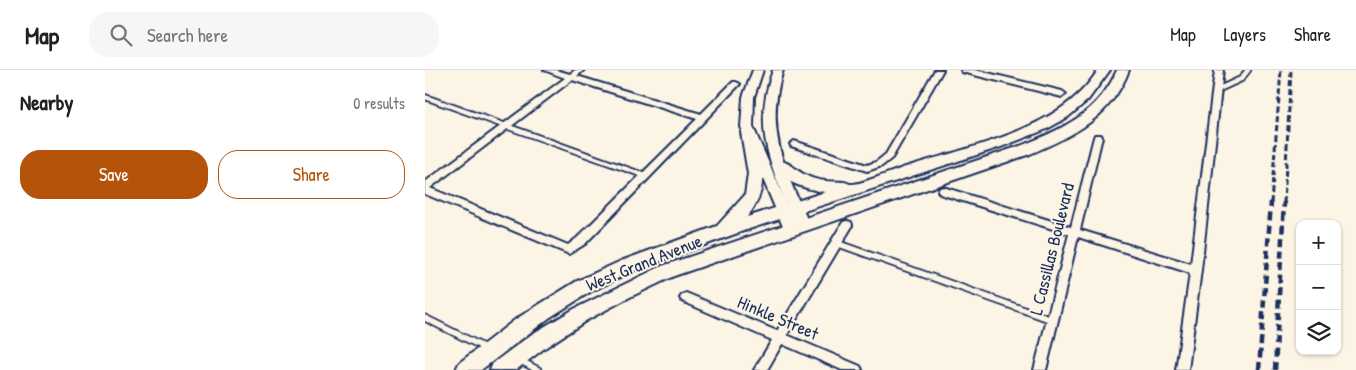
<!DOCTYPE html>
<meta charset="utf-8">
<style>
body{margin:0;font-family:"Patrick Hand",sans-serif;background:#f6f6f6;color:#222}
.controls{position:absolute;right:15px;bottom:15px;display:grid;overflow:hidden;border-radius:10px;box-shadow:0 1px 4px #0004}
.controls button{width:45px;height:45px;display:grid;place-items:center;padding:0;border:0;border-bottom:1px solid #e0e0e0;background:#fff;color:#222;font:25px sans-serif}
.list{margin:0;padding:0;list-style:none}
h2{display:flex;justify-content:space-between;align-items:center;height:65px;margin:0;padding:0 20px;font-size:21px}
h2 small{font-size:16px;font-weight:400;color:#767676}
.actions{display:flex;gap:10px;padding:15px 20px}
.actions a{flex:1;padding:11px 0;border:1px solid #b45309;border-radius:20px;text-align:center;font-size:18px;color:#b45309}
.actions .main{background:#b45309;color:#fff}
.icon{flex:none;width:28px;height:28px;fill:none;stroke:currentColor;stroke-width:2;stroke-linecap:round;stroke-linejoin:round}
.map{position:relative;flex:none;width:931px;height:300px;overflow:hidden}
header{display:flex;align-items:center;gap:30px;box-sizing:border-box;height:70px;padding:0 25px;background:#fff;border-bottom:1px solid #e0e0e0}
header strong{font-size:24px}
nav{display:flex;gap:28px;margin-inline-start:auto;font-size:18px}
.search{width:350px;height:45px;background:#f6f6f6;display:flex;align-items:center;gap:12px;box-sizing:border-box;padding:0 18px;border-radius:20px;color:#767676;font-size:19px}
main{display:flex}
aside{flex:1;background:#fff}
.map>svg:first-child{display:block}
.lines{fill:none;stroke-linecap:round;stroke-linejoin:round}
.service-far1-casing{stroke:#1b2f5e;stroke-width:8}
.service-casing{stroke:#1b2f5e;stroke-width:9}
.minor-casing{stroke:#1b2f5e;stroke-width:4}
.secondary-casing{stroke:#1b2f5e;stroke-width:4}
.trunk-casing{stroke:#1b2f5e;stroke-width:4}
.service-far1{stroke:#fcf5e5;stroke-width:4.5}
.service{stroke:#fcf5e5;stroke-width:5.5}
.minor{fill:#fcf5e5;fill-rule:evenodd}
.secondary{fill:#fcf5e5;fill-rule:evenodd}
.trunk{fill:#fcf5e5;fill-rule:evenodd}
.rail-far1{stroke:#1b2f5e;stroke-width:3;stroke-dasharray:6 3;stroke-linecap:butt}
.rail{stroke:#1b2f5e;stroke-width:4.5;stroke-dasharray:8 4.5;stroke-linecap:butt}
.labels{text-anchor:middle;stroke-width:4;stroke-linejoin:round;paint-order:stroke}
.street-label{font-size:18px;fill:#1b2f5e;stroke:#fcf5e5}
</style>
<header>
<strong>Map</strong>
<div class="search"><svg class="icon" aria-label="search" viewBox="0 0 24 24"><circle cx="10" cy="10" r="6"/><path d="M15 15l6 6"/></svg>Search here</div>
<nav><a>Map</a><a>Layers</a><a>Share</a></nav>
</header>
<main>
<aside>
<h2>Nearby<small>0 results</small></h2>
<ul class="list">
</ul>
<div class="actions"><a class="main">Save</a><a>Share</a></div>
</aside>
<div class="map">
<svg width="931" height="300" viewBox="0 0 931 300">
<rect width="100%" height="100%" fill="#fcf5e5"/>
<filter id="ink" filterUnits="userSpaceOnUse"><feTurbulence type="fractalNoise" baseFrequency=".02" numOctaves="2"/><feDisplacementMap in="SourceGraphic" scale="10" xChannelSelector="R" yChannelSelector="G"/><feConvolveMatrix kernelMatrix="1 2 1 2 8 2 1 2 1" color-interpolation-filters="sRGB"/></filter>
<g filter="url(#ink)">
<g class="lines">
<!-- service-far1 casing -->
<g class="service-far1-casing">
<path id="service-far1" d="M 792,20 L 816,9 L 823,0
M 0,27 L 221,106"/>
</g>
<!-- service casing -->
<g class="service-casing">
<path id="service" d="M 411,173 L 627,250
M 0,248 L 62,279
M 96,291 L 113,300"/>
</g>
<!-- minor casing -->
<g class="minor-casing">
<path id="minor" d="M 119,0 L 131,0 L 145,4 L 150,0 L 159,0 L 152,6 L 276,44 L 308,12 L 311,12 L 315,14 L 160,174 L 144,184 L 0,124 L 0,112 L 140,8 ZM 147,10 L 272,49 L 152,168 L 143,175 L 5,118 Z
M 510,0 L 518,0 L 467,88 L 457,96 L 442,101 L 366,76 L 365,74 L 369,71 L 442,95 L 451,92 L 461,84 Z
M 536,0 L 550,0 L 637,21 L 641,24 L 637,27 L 537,2 Z
M 790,0 L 798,0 L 776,200 L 763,300 L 751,300 L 765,203 L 653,167 L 621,300 L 609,300 L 644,164 L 515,124 L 513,121 L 515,118 L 518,117 L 646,157 L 669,67 L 670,65 L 676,65 L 677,67 L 655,160 L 766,194 Z
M 422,151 L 426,152 L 427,155 L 426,158 L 362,265 L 435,296 L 437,300 L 417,300 L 357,274 L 342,300 L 329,300 L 347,270 L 257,231 L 255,228 L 257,225 L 261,223 L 352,261 L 418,152 Z"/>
</g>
<!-- secondary casing -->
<g class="secondary-casing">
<path id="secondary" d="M 328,0 L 338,0 L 329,27 L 328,57 L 363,137 C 342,87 329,53 348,0 L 358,0 C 339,60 360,101 385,155 L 383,159 L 378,161 L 372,157 L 371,163 L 366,165 L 361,163 L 359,159 L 316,57 L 318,27 Z"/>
</g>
<!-- trunk casing -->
<g class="trunk-casing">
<path id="trunk" d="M 673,0 L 685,0 L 663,30 L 643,47 L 622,59 L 576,77 L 321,160 L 208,201 L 165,222 L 124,248 L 56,300 L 31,300 L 34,293 L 91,249 L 152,211 L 196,191 L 292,156 L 320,125 L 323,104 L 316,62 L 318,59 L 328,59 L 330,62 C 336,95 346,118 322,147 L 400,122 C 381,119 356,112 347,95 L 349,91 C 361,88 371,101 382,106 C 394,112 406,111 419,112 C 421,112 424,114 426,114 C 435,115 473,99 484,96 C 546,76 637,60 673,0 Z
M 692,0 L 704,0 C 686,47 650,65 605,84 L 249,206 L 205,227 L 162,250 L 121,277 L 91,300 L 65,300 L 68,293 L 107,264 L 149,239 L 237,196 L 595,76 C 636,60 674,43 692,0 Z"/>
</g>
<!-- service-far1 -->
<use href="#service-far1" class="service-far1"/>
<!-- service -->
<use href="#service" class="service"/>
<!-- minor -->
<use href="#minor" class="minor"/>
<!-- secondary -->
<use href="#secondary" class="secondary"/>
<!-- trunk -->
<use href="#trunk" class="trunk"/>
<!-- rail-far1 -->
<path class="rail-far1" d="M 846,133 L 856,0
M 859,133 L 866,0"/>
<!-- rail -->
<path class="rail" d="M 834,300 L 846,132
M 850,300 L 859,132"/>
</g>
</g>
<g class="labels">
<!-- street labels -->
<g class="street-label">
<text transform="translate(627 179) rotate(-76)" y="6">L Cassillas Boulevard</text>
<text transform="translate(219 193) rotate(-22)" y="6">West Grand Avenue</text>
<text transform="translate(353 248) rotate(23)" y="6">Hinkle Street</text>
</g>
</g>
</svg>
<div class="controls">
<button>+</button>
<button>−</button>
<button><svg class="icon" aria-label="layers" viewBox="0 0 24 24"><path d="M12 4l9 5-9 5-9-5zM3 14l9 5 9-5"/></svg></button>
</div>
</div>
</main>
